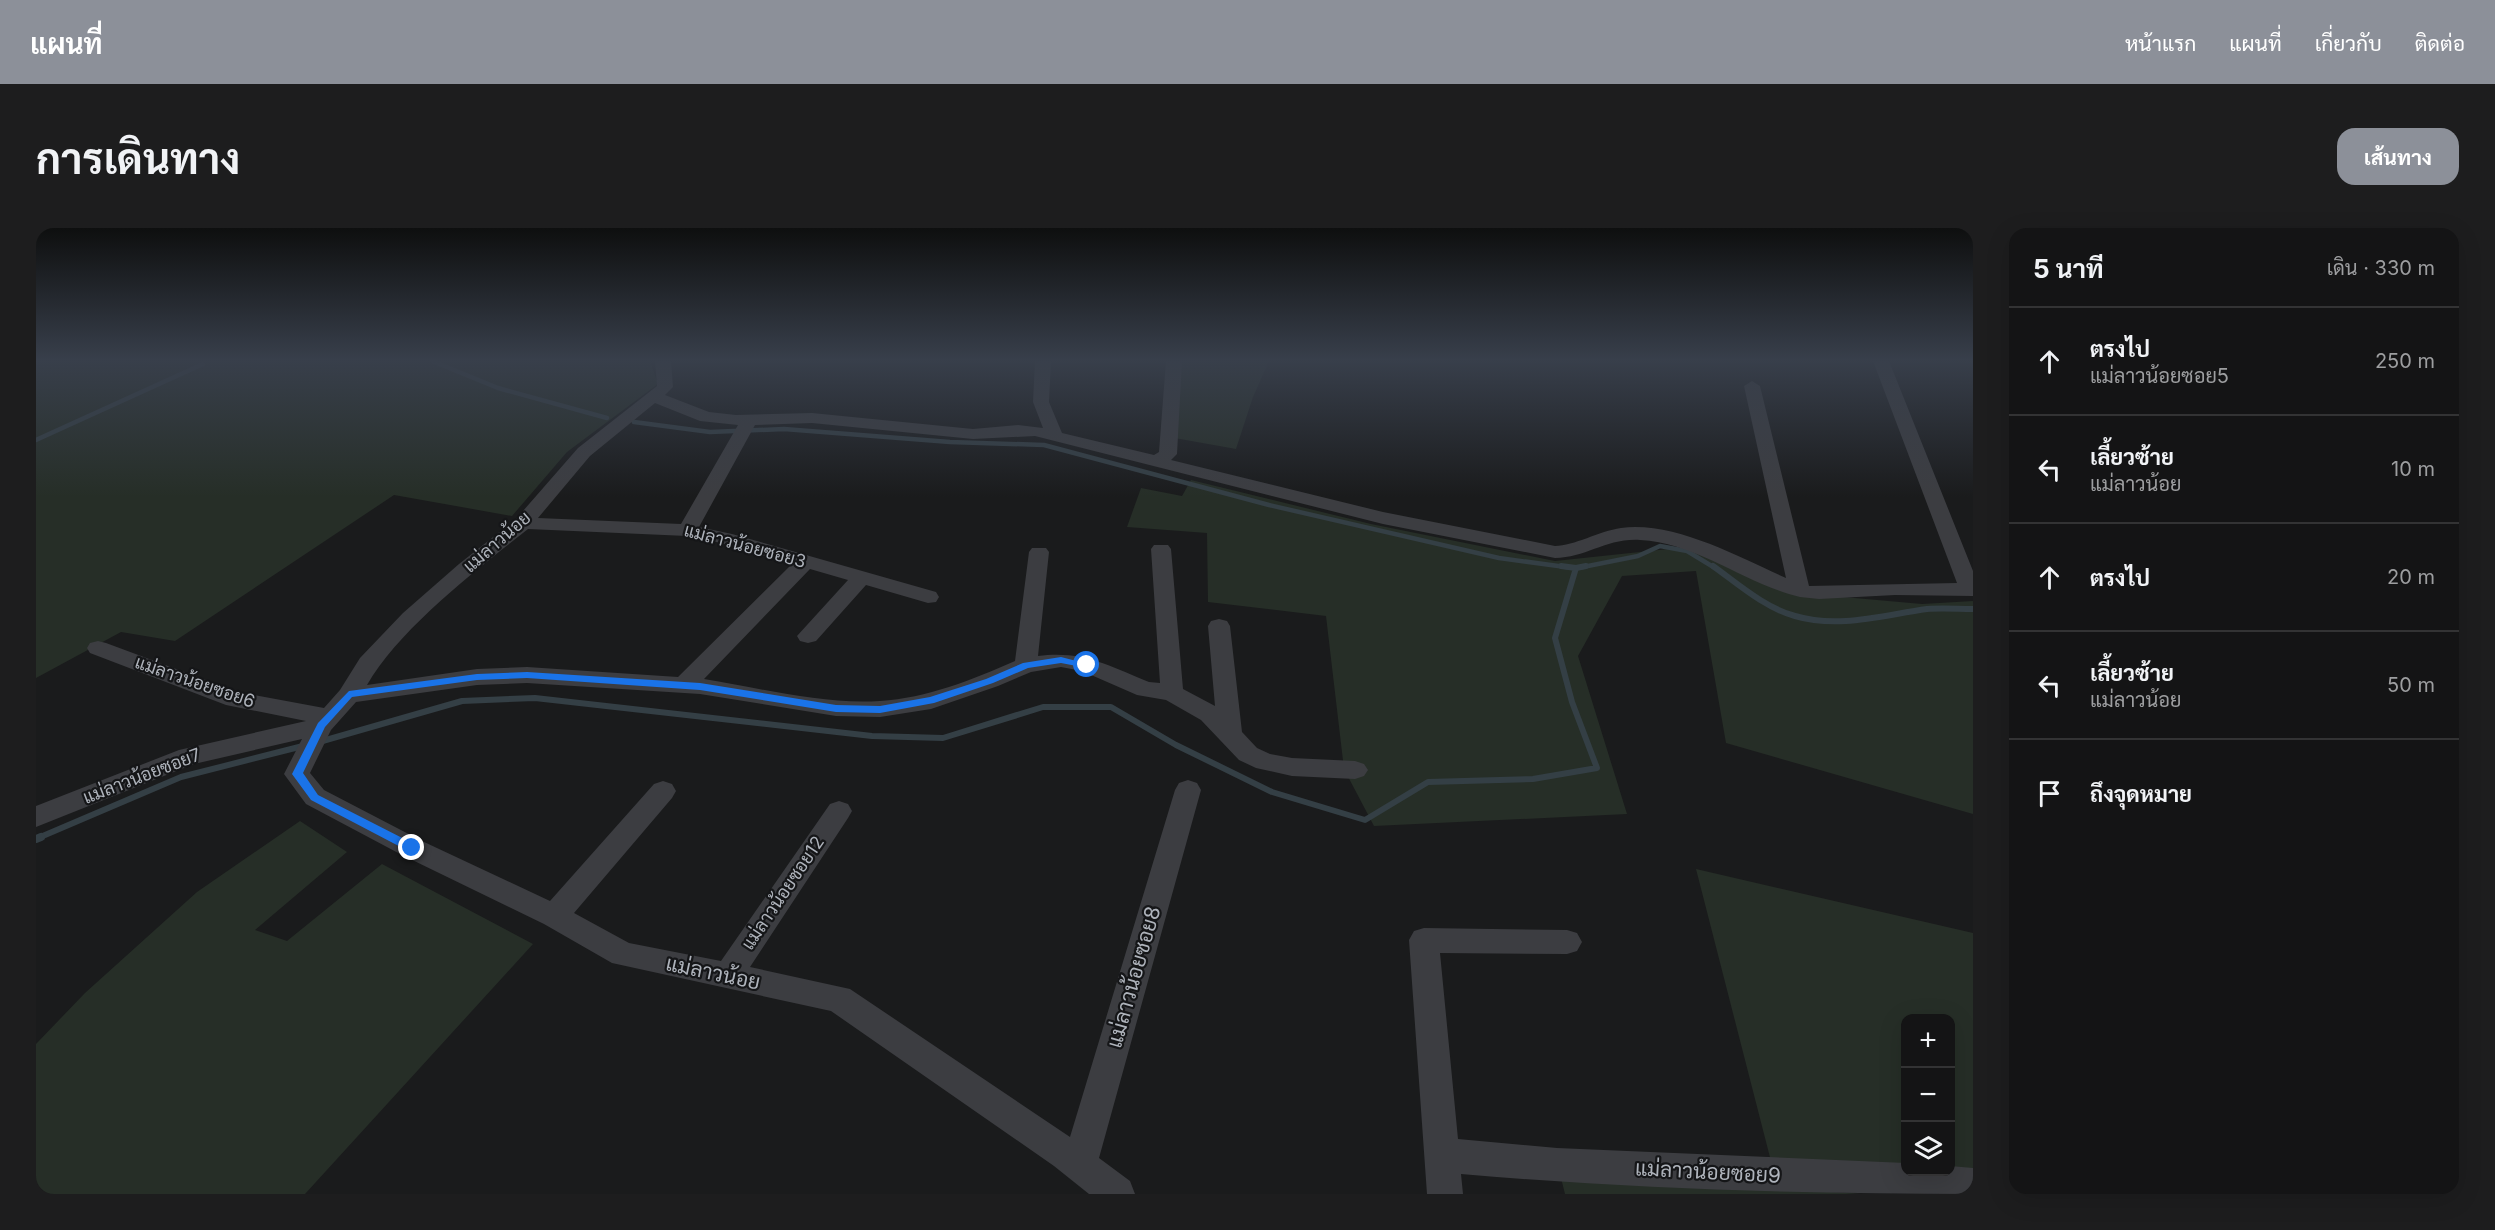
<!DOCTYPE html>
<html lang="th">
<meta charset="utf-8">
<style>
body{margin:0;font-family:Inter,Sarabun,sans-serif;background:#1d1d1e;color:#f1f3f6}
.controls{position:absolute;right:18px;bottom:18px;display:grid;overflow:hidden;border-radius:12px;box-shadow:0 6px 24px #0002}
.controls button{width:54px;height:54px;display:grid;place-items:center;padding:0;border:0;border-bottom:2px solid #333334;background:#141415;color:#f1f3f6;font:30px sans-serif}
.stop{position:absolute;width:18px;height:18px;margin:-14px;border:4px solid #1a73e8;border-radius:50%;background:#fff}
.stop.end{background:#1a73e8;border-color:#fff;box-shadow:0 2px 6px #0008}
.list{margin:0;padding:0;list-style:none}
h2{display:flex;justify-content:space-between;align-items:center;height:78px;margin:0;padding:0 24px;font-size:26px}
h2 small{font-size:20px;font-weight:400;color:#9d9ea0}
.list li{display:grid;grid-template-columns:39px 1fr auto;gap:18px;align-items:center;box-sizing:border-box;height:108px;padding:0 24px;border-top:2px solid #333334}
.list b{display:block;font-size:22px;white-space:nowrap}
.list p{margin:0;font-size:20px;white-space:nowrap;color:#9d9ea0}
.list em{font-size:20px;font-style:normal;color:#9d9ea0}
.icon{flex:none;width:33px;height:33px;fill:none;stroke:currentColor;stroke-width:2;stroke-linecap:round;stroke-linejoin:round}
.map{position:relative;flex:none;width:1937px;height:966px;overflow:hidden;border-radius:18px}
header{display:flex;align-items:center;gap:36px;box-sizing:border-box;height:84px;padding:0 30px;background:#8c9099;color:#fff}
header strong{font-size:28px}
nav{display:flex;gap:33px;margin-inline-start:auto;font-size:21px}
.intro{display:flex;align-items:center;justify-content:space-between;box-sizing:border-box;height:144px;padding:0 36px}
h1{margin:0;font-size:42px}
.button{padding:15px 27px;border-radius:18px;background:#8c9099;color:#fff;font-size:21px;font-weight:700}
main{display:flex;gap:36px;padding:0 36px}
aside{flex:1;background:#141415;border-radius:18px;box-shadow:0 6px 24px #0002}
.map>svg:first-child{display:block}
.green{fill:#262e27;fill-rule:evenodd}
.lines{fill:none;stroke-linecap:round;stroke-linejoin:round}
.stream-far2{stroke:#343f45;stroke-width:4.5}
.stream-far1{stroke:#343f45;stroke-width:6}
.stream{stroke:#343f45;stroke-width:8}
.minor{fill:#3c3d41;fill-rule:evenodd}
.route{fill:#1a73e8}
.labels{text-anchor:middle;stroke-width:4.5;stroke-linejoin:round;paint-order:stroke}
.street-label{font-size:18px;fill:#aeb3bb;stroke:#151618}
.near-street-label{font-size:21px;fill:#aeb3bb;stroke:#151618}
</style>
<header>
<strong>แผนที่</strong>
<nav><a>หน้าแรก</a><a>แผนที่</a><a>เกี่ยวกับ</a><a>ติดต่อ</a></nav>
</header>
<div class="intro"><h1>การเดินทาง</h1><a class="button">เส้นทาง</a></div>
<main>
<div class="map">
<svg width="1937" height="966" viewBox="0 0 1937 966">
<rect width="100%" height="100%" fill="#1a1b1c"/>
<!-- green -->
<path class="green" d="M 0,133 L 614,133 L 622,156 L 531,224 L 476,288 L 358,267 L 139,413 L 85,404 L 0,450 Z
M 1138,133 L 1233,133 L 1217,169 L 1200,221 L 1133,209 Z
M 1155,252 L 1335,296 L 1519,333 L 1651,319 L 1751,364 L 1886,376 L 1937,373 L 1937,586 L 1690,515 L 1660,343 L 1586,348 L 1542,428 L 1591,586 L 1338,598 L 1308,541 L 1290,388 L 1172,374 L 1171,305 L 1091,299 L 1105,260 L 1146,268 Z
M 264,593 L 311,624 L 219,702 L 251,713 L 346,636 L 497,716 L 269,966 L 0,966 L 0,816 L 49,765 L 161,664 Z
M 1660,641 L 1937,705 L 1937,953 L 1737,941 ZM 1870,790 L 1914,790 L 1914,944 L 1870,944 Z
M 1524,946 L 1825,966 L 1529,966 Z"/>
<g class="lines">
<!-- stream-far2 -->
<path class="stream-far2" d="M 396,133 L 462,160 L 571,190
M 598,194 L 674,204 L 748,201 L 914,214 L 1008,217 L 1233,277 L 1463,330 L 1537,340
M 0,212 L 167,136
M 1542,340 L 1602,328 L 1624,318 L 1651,323 L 1679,340"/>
<!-- stream-far1 -->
<path class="stream-far1" d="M 1525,338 L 1540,340 L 1550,338
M 1677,338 C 1702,356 1729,380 1759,388 C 1803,401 1847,387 1891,381 C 1906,380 1922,381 1937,381
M 283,514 L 426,473 L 499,470 L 836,508 L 907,510 L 1007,479 L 1075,479 L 1140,517 L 1236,564 L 1329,592 L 1392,554 L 1497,551 L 1561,540 L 1536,474 L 1519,410 L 1540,340
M 2,610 L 145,549 L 267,518"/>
<!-- stream -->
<path class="stream" d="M 0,611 L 5,609"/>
<!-- minor -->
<path class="minor" d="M 619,133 L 635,133 L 637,159 L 629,167 L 673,184 L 700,187 L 776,185 L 937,201 L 982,197 L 1007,200 L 997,174 L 999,133 L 1015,133 L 1013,174 L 1026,205 L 1118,227 L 1123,224 L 1130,133 L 1146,133 L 1141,226 L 1135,232 L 1347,284 L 1519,318 C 1538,318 1563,303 1585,300 C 1639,293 1702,329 1750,350 L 1708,158 L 1716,153 L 1724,158 L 1773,358 L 1921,355 L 1837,133 L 1853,133 L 1937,343 L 1937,368 L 1859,367 L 1783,371 L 1764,369 C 1709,356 1662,315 1604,312 C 1570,310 1550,330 1519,330 L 1347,296 L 999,208 L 937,211 L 776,195 L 719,197 L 663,299 L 696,306 L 900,364 L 903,369 L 900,374 L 892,375 L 830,357 L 780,413 L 772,415 L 764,413 L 761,408 L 812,352 L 774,341 L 668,451 C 724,460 788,477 844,473 C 891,470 936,452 979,433 L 993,324 L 996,320 L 1010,320 L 1013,324 L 1002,428 C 1046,422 1074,438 1113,454 L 1124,455 L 1115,321 L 1118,317 L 1132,317 L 1135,321 L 1147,461 L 1179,478 L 1172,398 L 1175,393 L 1183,391 L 1191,393 L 1194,398 L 1206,504 L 1221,520 L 1234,526 L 1256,530 L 1319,533 L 1328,536 L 1332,542 L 1328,548 L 1319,551 L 1256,548 L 1220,540 L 1203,532 L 1165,492 L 1130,472 L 1101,467 L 1046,443 L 1025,439 L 995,444 L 962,458 L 895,481 L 844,489 L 800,488 L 664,466 L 491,455 L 441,457 L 320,474 L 295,502 L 274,545 L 288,562 L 386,613 L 514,673 L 618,556 L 627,553 L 636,556 L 640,563 L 636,570 L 538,685 L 593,715 L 685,733 L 794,576 L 803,573 L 812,576 L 816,583 L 812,590 L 714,739 L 814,761 L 1034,909 L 1139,562 L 1143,555 L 1152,552 L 1161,555 L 1165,562 L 1063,930 L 1094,953 L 1099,966 L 1053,966 L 1018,938 L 795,783 L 576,735 L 508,696 L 366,627 L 270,576 L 248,546 L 266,511 L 158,536 L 0,599 L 0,578 L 143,522 L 270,493 L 190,477 L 54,425 L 51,420 L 54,415 L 62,413 L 70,415 L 202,464 L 288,480 L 304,462 L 324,430 L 367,385 L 423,336 L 480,291 L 542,220 L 621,158 ZM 619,175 L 664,193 L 702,197 L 645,296 L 502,290 L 554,228 ZM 492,301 L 651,308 L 685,315 L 756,336 L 642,449 L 491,439 L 441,441 L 331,457 C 364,400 440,342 492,301 Z
M 1388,700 L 1531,702 L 1541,705 L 1546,714 L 1541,723 L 1531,726 L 1404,725 L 1422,911 L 1521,920 L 1870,935 L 1870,944 L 1914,944 L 1914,938 L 1937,940 L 1937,966 C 1766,966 1595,961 1425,946 L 1427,966 L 1391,966 L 1373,712 L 1378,703 Z"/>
</g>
<!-- sky -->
<linearGradient id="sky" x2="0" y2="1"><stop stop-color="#0e0f0f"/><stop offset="0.49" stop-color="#383f4b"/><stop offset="1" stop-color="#383f4b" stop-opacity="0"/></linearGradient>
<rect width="1937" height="269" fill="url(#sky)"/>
<!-- route -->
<path class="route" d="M 1025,429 L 1056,437 L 1051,440 L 1025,435 L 992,440 L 957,455 L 898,475 L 844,485 L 800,484 L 664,462 L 491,450 L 441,452 L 316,469 L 289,499 L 267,545 L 282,567 L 380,617 L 382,620 L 376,625 L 275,572 L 256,546 L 282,495 L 313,463 L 441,446 L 491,444 L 664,455 L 800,477 L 844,478 L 894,469 L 950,451 L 987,435 Z"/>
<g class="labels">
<!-- street labels -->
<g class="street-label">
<text transform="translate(461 314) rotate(-41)" y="6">แม่ลาวน้อย</text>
<text transform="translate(709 318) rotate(15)" y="6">แม่ลาวน้อยซอย3</text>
<text transform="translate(159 454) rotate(19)" y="6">แม่ลาวน้อยซอย6</text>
<text transform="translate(106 548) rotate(-21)" y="6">แม่ลาวน้อยซอย7</text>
<text transform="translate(747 665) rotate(-56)" y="6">แม่ลาวน้อยซอย12</text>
</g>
<!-- near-street labels -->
<g class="near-street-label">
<text transform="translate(677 745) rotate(12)" y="7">แม่ลาวน้อย</text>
<text transform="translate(1098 749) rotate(-74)" y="7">แม่ลาวน้อยซอย8</text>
<text transform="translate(1672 944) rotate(3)" y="7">แม่ลาวน้อยซอย9</text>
</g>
</g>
</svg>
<div class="controls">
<button>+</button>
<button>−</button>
<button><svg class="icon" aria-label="layers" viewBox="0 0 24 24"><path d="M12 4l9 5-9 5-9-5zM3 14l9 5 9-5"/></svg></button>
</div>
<div class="stop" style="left:1051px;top:437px"></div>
<div class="stop end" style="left:376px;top:620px"></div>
</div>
<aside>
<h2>5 นาที<small>เดิน · 330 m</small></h2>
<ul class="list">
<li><svg class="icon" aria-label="ahead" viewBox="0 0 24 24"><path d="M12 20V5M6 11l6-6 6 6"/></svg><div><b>ตรงไป</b><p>แม่ลาวน้อยซอย5</p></div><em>250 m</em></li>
<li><svg class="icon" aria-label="left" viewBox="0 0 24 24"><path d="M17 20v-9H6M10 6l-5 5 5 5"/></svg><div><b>เลี้ยวซ้าย</b><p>แม่ลาวน้อย</p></div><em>10 m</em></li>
<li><svg class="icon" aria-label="ahead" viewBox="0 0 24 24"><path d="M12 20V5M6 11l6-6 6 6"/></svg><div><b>ตรงไป</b></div><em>20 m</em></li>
<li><svg class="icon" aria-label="left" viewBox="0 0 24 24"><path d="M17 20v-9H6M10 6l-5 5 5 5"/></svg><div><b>เลี้ยวซ้าย</b><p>แม่ลาวน้อย</p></div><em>50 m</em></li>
<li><svg class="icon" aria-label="arrive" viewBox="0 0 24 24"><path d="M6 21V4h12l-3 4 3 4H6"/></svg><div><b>ถึงจุดหมาย</b></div></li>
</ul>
</aside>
</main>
